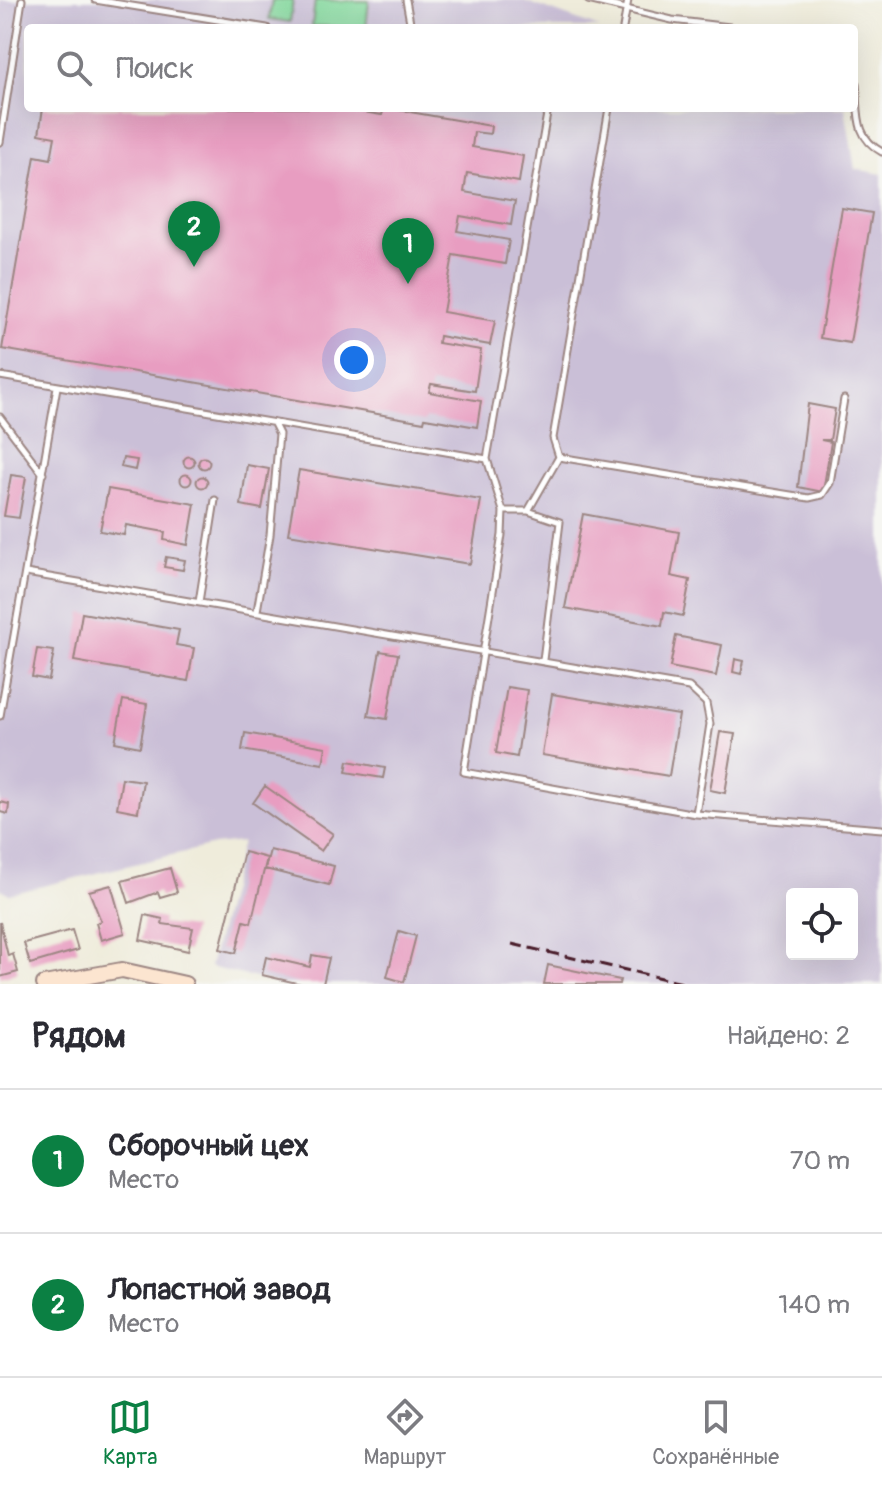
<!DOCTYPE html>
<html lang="ru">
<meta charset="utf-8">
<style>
body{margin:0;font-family:Pangolin,sans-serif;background:#f2f2f3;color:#2b2b33}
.controls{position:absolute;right:24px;bottom:24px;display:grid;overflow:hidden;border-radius:8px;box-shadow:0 8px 32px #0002}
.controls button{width:72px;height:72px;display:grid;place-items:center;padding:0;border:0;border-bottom:2px solid #e1e1e2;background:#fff;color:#2b2b33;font:40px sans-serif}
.you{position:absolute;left:354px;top:360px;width:28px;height:28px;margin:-20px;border:6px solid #fff;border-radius:50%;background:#1a73e8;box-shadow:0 0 0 12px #1a73e833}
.badge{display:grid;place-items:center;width:52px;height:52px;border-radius:50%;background:#0b8043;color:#fff;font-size:26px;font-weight:700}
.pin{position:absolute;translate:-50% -66px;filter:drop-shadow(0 2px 4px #0008)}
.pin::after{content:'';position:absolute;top:42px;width:28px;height:24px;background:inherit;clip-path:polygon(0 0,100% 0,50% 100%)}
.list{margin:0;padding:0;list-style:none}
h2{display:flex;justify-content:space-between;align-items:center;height:104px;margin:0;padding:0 32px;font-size:34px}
h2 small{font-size:26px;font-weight:400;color:#7c7c81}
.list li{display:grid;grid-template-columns:52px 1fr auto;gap:24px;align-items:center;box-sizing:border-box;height:144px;padding:0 32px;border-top:2px solid #e1e1e2}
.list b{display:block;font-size:30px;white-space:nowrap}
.list p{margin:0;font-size:26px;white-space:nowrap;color:#7c7c81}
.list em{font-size:26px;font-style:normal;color:#7c7c81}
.icon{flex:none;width:44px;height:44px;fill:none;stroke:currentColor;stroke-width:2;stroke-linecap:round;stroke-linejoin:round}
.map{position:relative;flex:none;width:882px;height:984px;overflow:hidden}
.search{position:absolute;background:#fff;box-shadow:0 8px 32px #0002;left:24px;right:24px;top:24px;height:88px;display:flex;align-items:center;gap:20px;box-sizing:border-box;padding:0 28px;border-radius:8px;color:#7c7c81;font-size:30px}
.sheet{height:392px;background:#fff}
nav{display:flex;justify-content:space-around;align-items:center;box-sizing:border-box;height:112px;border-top:2px solid #e1e1e2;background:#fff;font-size:22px;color:#7c7c81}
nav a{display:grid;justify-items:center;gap:4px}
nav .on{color:#0b8043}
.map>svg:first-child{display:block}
.industrial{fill:#cabfd7;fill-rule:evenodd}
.green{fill:#81d79b;stroke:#667b63;stroke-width:2}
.building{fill:#e89dc1}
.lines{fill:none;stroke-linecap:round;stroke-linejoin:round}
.service-casing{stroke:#9c8683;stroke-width:9}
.secondary-casing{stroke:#9c8683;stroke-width:18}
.service{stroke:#fff;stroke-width:5}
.secondary{stroke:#fce5d0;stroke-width:14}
.rail{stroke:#4a1f2b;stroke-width:3;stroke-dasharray:12 6;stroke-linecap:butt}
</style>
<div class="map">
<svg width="882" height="984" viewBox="0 0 882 984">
<rect width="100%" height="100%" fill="#f6f6f2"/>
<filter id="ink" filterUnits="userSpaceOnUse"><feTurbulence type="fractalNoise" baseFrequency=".0125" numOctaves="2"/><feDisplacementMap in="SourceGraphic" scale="16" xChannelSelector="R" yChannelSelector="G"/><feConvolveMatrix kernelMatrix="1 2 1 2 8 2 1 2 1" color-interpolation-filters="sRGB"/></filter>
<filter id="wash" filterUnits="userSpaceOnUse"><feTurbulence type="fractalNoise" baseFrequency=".006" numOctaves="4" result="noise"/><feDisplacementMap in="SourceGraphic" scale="32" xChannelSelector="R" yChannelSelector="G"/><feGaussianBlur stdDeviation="1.8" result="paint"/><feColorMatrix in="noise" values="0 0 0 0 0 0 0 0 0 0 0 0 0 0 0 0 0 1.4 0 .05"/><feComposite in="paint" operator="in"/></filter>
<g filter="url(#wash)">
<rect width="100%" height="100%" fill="#efecdb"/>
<!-- industrial -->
<path class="industrial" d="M 0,0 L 522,0 L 599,28 L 28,28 L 28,108 L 845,108 L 855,169 L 882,174 L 882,984 L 280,984 L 210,967 L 242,842 L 214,845 L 9,894 L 0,888 ZM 792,894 L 852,894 L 852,954 L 792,954 Z"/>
<!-- green -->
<path class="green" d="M 272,0 L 293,0 L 290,22 L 269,19 Z
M 315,0 L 369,1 L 366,28 L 312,26 Z"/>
<g id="blocks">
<!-- building -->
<path class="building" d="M 43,108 L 339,108 L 382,115 L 384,108 L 387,108 L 491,126 L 490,134 L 474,132 L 472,147 L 523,156 L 519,182 L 467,173 L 464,192 L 515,201 L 511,225 L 460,216 L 457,231 L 509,240 L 505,264 L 453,255 L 443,312 L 495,321 L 490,345 L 439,336 L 438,343 L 481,350 L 475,391 L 431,384 L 429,392 L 481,401 L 477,427 L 425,418 L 424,422 L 2,349 L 35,156 L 51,159 L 55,137 L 39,134 Z
M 842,208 L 872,213 L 850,343 L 820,338 Z
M 808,404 L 835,409 L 830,440 L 821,440 L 831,442 L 823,492 L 798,487 Z
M183.5 462a5.5 5.5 0 1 1 11 0a5.5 5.5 0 1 1-11 0Z
M198.5 463a5.5 5.5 0 1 1 11 0a5.5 5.5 0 1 1-11 0Z
M 123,458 L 137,460 L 135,470 L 121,467 Z
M 247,465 L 269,469 L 262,509 L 241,505 Z
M 299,470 L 481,500 L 470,564 L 288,534 Z
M180.5 480a5.5 5.5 0 1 1 11 0a5.5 5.5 0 1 1-11 0Z
M 11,475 L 26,477 L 19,518 L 4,516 Z
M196.5 482a5.5 5.5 0 1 1 11 0a5.5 5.5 0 1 1-11 0Z
M 108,489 L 195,504 L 188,545 L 164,540 L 165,532 L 126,525 L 124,535 L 100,531 Z
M 583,514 L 679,532 L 671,576 L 690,580 L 683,616 L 664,612 L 662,626 L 565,608 Z
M 166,557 L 185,560 L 183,570 L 164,567 Z
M 82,613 L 179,630 L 176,645 L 194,648 L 188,681 L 74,661 Z
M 676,636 L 722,645 L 716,676 L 670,667 Z
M 37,649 L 54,651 L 49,680 L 32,677 Z
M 380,651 L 398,654 L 387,719 L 368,716 Z
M 735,659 L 744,661 L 741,674 L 733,672 Z
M 507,687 L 527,690 L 517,757 L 496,753 Z
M 552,694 L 679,715 L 669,776 L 542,755 Z
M 123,700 L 147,704 L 140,747 L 115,742 Z
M 720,732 L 735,734 L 725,793 L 710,790 Z
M 245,733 L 326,747 L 323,764 L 242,750 Z
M 348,761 L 385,768 L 383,778 L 346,772 Z
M 122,778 L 143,781 L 138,812 L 117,808 Z
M 265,786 L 333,834 L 321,851 L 253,803 Z
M 0,802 L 9,804 L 8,814 L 0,812 Z
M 270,850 L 334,866 L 329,885 L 265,869 Z
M 244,852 L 267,858 L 251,923 L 244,921 L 236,953 L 220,949 Z
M 170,868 L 177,892 L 160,897 L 158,892 L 129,903 L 122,881 Z
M 111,885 L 125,933 L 101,940 L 96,923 L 101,921 L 89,891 Z
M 145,915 L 163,919 L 162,924 L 193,928 L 188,951 L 140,940 Z
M 0,922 L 8,956 L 13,954 L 18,972 L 0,977 Z
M 72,930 L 78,950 L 30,964 L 24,943 Z
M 399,931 L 416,936 L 404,982 L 387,977 Z
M 312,955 L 329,958 L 323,984 L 301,984 L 262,975 L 266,957 L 310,967 Z
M 548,965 L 620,980 L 619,984 L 544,984 Z"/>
</g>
</g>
<g filter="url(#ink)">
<use href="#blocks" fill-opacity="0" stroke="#9c8683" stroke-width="2"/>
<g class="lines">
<!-- service casing -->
<g class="service-casing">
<path id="service" d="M 95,0 L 267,28
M 406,0 L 411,28
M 588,0 L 672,20 L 738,28
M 623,28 L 628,0
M 854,73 C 862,104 849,134 882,152
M 548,108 L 487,459 L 503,511 L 502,535 L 464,772 L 696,814 L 882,829
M 0,142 L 22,0
M 0,376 L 487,459
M 0,417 L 43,474
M 559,457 L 809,498 L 822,495 L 830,483 L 844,399
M 503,511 L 528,511 L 559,457 L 553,438 L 609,108
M 528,511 L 560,522 L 543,660
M 26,573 L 689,687 L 706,703 L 710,724 L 696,814
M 199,602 L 215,500
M 257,611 L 270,535 L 279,434 L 274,424
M 0,716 L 57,387"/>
</g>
<!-- secondary casing -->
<g class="secondary-casing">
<path id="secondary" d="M 44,984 L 122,970 L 185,984"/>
</g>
<!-- service -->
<use href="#service" class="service"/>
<!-- secondary -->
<use href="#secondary" class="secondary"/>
<!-- rail -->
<path class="rail" d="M 512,944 L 687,984"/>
</g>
</g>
</svg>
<div class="controls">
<button><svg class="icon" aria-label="locate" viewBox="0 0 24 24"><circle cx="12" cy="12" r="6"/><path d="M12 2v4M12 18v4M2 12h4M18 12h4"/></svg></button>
</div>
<div class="you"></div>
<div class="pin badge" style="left:408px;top:284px">1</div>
<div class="pin badge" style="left:194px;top:267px">2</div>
<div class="search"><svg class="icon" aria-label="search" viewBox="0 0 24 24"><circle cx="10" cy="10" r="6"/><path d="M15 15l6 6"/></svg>Поиск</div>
</div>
<section class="sheet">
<h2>Рядом<small>Найдено: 2</small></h2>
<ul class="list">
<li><span class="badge">1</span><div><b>Сборочный цех</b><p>Место</p></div><em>70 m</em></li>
<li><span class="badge">2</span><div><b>Лопастной завод</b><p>Место</p></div><em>140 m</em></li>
</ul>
</section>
<nav>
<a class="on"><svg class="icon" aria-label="map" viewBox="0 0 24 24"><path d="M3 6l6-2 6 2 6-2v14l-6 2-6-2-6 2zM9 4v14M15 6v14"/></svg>Карта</a>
<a><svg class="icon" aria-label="directions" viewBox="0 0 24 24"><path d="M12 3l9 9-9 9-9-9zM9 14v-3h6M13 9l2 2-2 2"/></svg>Маршрут</a>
<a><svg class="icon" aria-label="saved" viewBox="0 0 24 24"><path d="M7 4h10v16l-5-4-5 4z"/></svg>Сохранённые</a>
</nav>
